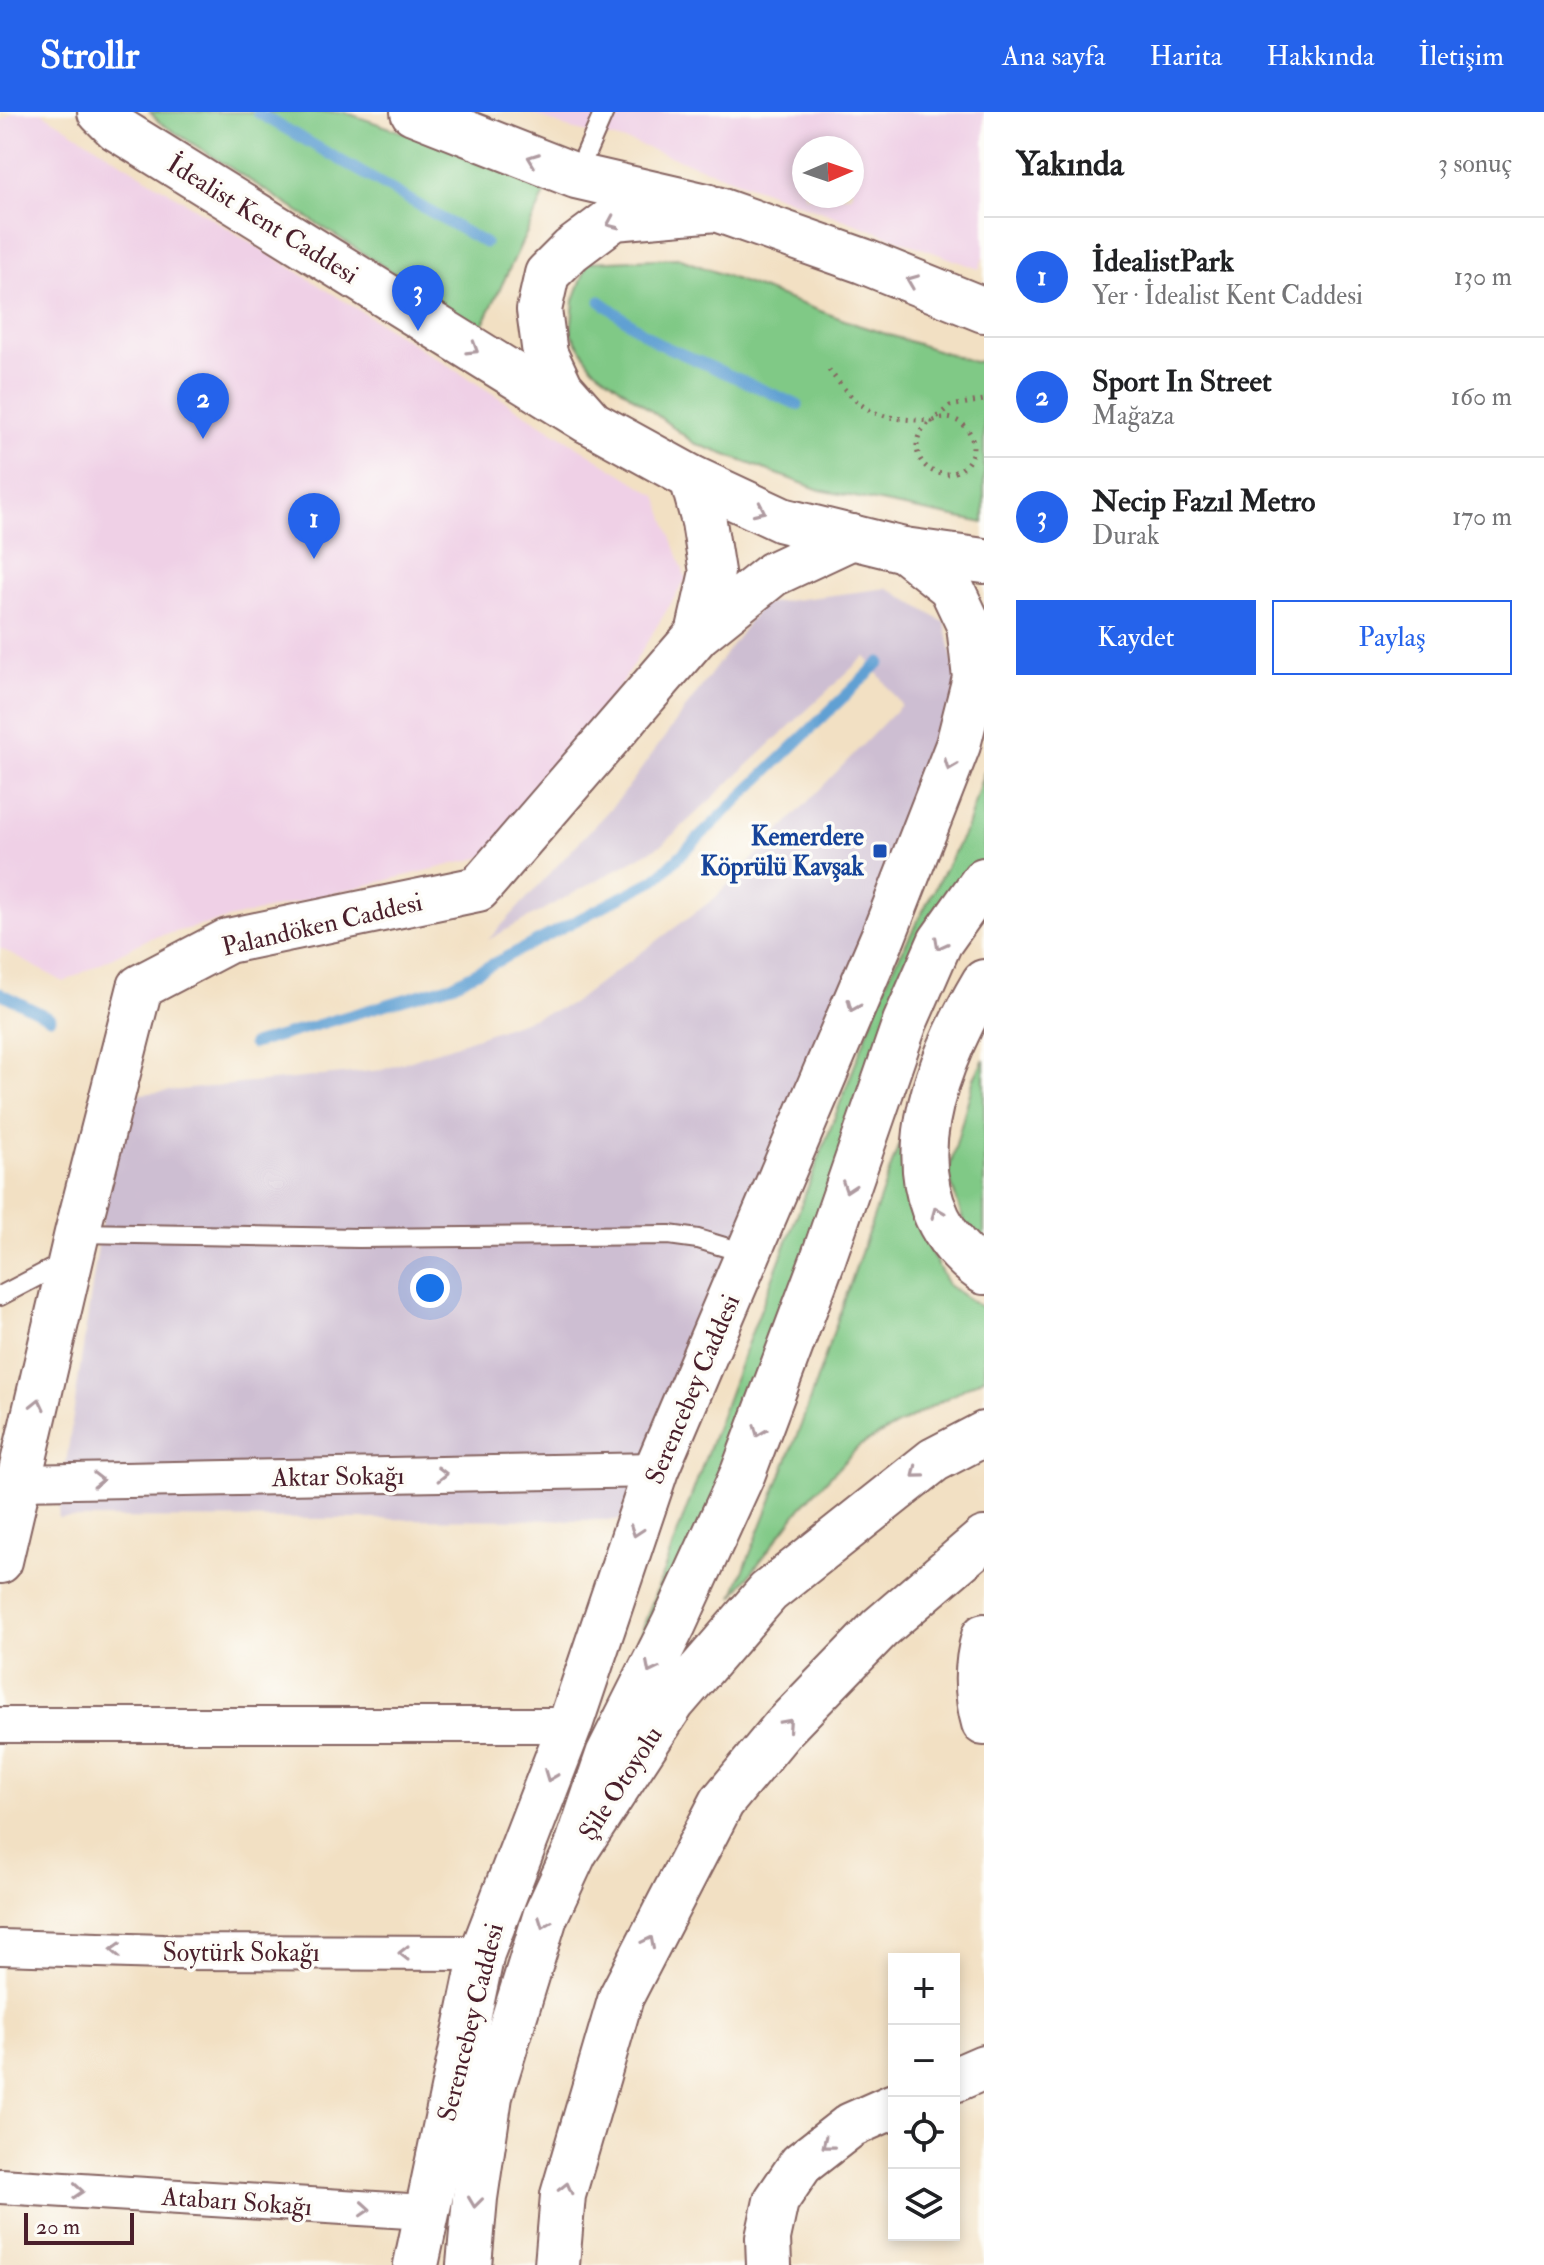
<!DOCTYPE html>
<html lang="tr">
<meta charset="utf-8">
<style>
body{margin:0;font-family:"IM FELL Double Pica",serif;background:#f6f6f6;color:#202124}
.controls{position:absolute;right:24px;bottom:24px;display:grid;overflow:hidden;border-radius:0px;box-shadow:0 4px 12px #0003}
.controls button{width:72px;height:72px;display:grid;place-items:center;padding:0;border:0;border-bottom:2px solid #e0e0e0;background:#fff;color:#202124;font:40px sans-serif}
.compass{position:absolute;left:792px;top:24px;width:72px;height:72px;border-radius:50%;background:#fff;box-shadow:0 4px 12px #0003;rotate:88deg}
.scale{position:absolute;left:24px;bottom:20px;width:110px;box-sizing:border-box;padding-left:8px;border:4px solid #4a1f2b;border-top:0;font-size:22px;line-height:28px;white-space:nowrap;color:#4a1f2b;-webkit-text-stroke:6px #fdfcf7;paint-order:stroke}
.you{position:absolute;left:430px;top:1176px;width:28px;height:28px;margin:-20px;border:6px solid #fff;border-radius:50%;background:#1a73e8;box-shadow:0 0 0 12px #1a73e833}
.badge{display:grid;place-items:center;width:52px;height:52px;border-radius:50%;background:#2563eb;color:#fff;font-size:26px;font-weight:700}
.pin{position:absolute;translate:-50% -66px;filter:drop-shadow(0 2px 4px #0008)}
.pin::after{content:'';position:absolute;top:42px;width:28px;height:24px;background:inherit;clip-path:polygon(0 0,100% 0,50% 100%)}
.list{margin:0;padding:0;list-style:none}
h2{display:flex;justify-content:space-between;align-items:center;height:104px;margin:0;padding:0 32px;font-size:34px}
h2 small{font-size:26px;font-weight:400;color:#757577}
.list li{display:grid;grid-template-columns:52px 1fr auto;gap:24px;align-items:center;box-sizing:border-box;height:120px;padding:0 32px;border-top:2px solid #e0e0e0}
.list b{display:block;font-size:30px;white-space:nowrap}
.list p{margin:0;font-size:26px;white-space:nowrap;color:#757577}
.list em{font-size:26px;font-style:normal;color:#757577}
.actions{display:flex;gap:16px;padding:24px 32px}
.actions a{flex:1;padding:18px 0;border:2px solid #2563eb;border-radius:0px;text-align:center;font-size:28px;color:#2563eb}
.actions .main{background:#2563eb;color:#fff}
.icon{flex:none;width:44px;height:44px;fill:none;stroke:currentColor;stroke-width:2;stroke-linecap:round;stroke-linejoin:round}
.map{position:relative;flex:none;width:984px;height:2153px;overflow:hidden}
header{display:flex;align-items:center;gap:48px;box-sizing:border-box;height:112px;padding:0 40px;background:#2563eb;color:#fff}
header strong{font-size:38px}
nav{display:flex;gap:44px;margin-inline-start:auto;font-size:28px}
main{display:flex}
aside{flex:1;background:#fff}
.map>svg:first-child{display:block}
.built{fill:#efd0e6;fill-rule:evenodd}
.industrial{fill:#cdbed2}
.green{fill:#80c986;stroke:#657458;stroke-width:2}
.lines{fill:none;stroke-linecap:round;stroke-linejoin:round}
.stream{stroke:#61a0d3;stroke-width:11}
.lane-casing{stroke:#856360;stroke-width:22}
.street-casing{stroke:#856360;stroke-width:38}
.secondary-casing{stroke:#856360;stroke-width:48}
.primary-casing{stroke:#856360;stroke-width:48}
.highway-casing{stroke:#856360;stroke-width:48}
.path{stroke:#856360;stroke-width:5;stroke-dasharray:2 6;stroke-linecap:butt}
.lane{stroke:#fff;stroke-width:18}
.street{stroke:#fff;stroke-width:34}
.secondary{stroke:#fff;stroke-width:44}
.primary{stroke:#fff;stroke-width:44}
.highway{stroke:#fff;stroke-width:44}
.oneway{stroke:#ae9aa0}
.transit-dot{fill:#1a4fb4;stroke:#fdfcf7;stroke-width:3}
.labels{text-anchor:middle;stroke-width:7;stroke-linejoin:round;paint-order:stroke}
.street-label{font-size:26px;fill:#4a1f2b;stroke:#fdfcf7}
.transit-label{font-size:26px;font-weight:bold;fill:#164399;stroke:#fdfcf7;text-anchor:end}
</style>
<header>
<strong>Strollr</strong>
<nav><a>Ana sayfa</a><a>Harita</a><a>Hakkında</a><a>İletişim</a></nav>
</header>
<main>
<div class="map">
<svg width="984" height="2153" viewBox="0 0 984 2153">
<rect width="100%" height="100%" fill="#fdfcf7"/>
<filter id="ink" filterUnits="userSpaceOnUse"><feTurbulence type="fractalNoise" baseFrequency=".0125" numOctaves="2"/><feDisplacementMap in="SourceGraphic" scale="16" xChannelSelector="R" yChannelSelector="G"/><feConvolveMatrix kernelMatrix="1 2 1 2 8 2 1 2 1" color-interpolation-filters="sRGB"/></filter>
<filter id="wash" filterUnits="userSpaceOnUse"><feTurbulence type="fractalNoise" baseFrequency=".006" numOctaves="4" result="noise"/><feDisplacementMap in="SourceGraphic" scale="32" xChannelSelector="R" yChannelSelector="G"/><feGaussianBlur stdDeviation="1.8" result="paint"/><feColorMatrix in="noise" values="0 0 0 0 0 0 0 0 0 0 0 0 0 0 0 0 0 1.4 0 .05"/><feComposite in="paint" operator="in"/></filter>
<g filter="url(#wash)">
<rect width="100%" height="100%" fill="#f2e0c3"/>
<!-- built -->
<path class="built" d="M 14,0 L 41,0 L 657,384 L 686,467 L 520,736 L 150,826 L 64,870 L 0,836 L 0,9 Z
M 528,0 L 984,0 L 984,144 L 979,157 L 631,30 L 570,17 ZM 804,36 L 852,36 L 852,84 L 804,84 Z"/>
<!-- industrial -->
<path class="industrial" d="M 888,476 L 945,511 L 964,602 L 620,1408 L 58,1406 L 120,984 L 382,958 L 570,893 L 715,786 L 901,593 L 865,544 L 663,732 L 488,828 L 620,686 L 762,492 Z"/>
<!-- green -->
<path class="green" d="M 150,0 L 344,0 L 550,71 L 481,217 L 159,10 Z
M 678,146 L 858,213 L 974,250 L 984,249 L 984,411 L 820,378 L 694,331 L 592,254 L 571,221 L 574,188 L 588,150 Z
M 984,659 L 984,748 L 916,827 L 750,1318 L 629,1553 L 748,1230 L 890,862 L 967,715 Z
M 984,947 L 984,1132 L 967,1120 L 948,1062 L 974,966 Z
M 900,1029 L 920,1119 L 948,1173 L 984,1197 L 984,1266 L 859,1334 L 802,1394 L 733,1485 L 801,1313 Z"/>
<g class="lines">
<!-- stream -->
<path class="stream" d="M 258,1 L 485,131
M 600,189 L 657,231 L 798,293
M 0,881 L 50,906
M 253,932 L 452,873 L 656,767 L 880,550"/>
</g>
</g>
<g filter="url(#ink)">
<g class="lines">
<!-- lane casing -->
<g class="lane-casing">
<path id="lane" d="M 576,64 L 604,0
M 78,1121 L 359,1126 L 669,1123 L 698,1127 L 748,1142
M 0,1184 L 65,1150"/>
</g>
<!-- street casing -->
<g class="street-casing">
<path id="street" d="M 20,1370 L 656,1358
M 0,1613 L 570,1613
M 0,1835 L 163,1840 L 482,1841
M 0,2074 L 425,2100"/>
</g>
<!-- secondary casing -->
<g class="secondary-casing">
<path id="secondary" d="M 100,0 L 116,16 L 588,309
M 413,0 L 576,64 L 706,94
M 692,366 L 704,410 L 712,460 L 698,522
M 0,1449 L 77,1121 L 140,875 L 228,829 L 478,777 L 698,522 L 773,462 L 852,425
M 954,1968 L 984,1955
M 416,2153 L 482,1841 L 570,1613 L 656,1358 L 883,825 L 958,633 L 975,566 L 969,513 L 951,475 L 904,438
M 769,2153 L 768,2126 L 776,2089 L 801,2052 L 851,2013 L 894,1994"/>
</g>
<!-- primary casing -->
<g class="primary-casing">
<path id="primary" d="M 984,198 L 863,149 L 716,97 L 614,106 L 571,138 L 547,162 L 539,198 L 545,242 L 561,276 L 592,311 L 692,366 L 782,408 L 904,438 L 984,449"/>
</g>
<!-- highway casing -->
<g class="highway-casing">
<path id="highway" d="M 984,870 C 932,958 881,1086 984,1160
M 984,1524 C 976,1552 976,1583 984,1611
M 575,1740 L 608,1643 L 674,1512 L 743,1361 L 822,1150 L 905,910 L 940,830 L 984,768
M 469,2153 L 475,2086 L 490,1984 L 545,1805 L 575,1740 L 673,1590 L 768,1480 L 934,1348 L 984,1322
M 557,2153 L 563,2083 L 621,1885 L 722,1690 L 784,1615 L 880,1516 L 984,1427"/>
</g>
<!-- path -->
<path class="path" d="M 829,258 C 864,304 876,306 932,309 L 950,294 L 984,288
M917 334a28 28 0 1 1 56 0a28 28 0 1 1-56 0Z"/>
<!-- lane -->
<use href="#lane" class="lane"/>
<!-- street -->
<use href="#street" class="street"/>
<!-- secondary -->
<use href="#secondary" class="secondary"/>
<!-- primary -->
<use href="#primary" class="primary"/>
<!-- highway -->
<use href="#highway" class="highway"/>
</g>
<!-- one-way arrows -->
<defs><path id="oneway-chevron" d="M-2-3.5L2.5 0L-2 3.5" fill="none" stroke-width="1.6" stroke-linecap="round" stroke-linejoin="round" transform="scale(2)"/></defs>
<g class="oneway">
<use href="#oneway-chevron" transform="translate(533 47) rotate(-159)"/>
<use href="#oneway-chevron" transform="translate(612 111) rotate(156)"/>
<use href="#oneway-chevron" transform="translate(912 169) rotate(-158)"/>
<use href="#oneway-chevron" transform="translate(473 237) rotate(32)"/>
<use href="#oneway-chevron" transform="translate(760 398) rotate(25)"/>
<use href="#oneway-chevron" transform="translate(950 653) rotate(111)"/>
<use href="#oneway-chevron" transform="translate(940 832) rotate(118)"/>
<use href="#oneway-chevron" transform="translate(853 894) rotate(113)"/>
<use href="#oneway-chevron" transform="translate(848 1075) rotate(109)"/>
<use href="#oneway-chevron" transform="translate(937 1100) rotate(-112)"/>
<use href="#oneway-chevron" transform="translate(38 1292) rotate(-77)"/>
<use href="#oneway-chevron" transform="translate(759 1319) rotate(111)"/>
<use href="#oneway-chevron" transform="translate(917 1361) rotate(141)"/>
<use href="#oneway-chevron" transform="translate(442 1362) rotate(-1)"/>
<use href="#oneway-chevron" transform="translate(98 1368) rotate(-1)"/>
<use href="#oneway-chevron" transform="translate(636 1419) rotate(109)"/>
<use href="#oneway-chevron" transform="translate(651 1556) rotate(117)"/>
<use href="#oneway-chevron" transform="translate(787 1612) rotate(-48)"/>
<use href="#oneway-chevron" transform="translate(550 1664) rotate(111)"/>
<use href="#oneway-chevron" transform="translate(544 1811) rotate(110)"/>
<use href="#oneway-chevron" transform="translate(649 1830) rotate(-63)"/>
<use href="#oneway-chevron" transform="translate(116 1838) rotate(-178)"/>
<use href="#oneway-chevron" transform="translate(404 1841) rotate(-180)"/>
<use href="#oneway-chevron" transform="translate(827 2032) rotate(142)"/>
<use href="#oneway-chevron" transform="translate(566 2076) rotate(-76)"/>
<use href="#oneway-chevron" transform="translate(78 2079) rotate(4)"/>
<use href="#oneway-chevron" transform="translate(475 2090) rotate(97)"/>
<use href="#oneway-chevron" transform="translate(365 2097) rotate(4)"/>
</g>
</g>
<!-- markers -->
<rect class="transit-dot" x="872" y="731" width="16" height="16" rx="4"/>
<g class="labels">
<!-- street labels -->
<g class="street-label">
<text transform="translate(263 107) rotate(32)" y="9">İdealist Kent Caddesi</text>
<text transform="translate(322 812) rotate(-13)" y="9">Palandöken Caddesi</text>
<text transform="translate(692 1277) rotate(-67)" y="9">Serencebey Caddesi</text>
<text transform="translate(338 1364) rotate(-1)" y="9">Aktar Sokağı</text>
<text transform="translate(620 1671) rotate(-57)" y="9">Şile Otoyolu</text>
<text x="241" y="1849">Soytürk Sokağı</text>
<text transform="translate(470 1910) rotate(-76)" y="9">Serencebey Caddesi</text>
<text transform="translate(237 2089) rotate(4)" y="9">Atabarı Sokağı</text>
</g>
<!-- transit labels -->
<g class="transit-label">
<text x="864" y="733">Kemerdere<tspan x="864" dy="30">Köprülü Kavşak</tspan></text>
</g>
</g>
</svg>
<div class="controls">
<button>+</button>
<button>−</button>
<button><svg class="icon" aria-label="locate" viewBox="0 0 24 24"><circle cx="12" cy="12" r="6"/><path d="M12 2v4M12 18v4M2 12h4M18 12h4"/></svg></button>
<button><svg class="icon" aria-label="layers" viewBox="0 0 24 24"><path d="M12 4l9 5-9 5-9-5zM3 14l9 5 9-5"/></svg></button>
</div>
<svg class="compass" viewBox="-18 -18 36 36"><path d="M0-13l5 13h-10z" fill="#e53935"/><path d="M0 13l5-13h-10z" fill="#757577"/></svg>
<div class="scale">20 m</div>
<div class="you"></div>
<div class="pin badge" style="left:314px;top:447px">1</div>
<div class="pin badge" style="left:203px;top:327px">2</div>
<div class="pin badge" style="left:418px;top:219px">3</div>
</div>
<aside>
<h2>Yakında<small>3 sonuç</small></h2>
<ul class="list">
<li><span class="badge">1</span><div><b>İdealistPark</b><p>Yer · İdealist Kent Caddesi</p></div><em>130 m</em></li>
<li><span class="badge">2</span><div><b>Sport In Street</b><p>Mağaza</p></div><em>160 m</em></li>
<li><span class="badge">3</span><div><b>Necip Fazıl Metro</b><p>Durak</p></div><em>170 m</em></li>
</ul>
<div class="actions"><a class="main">Kaydet</a><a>Paylaş</a></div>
</aside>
</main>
